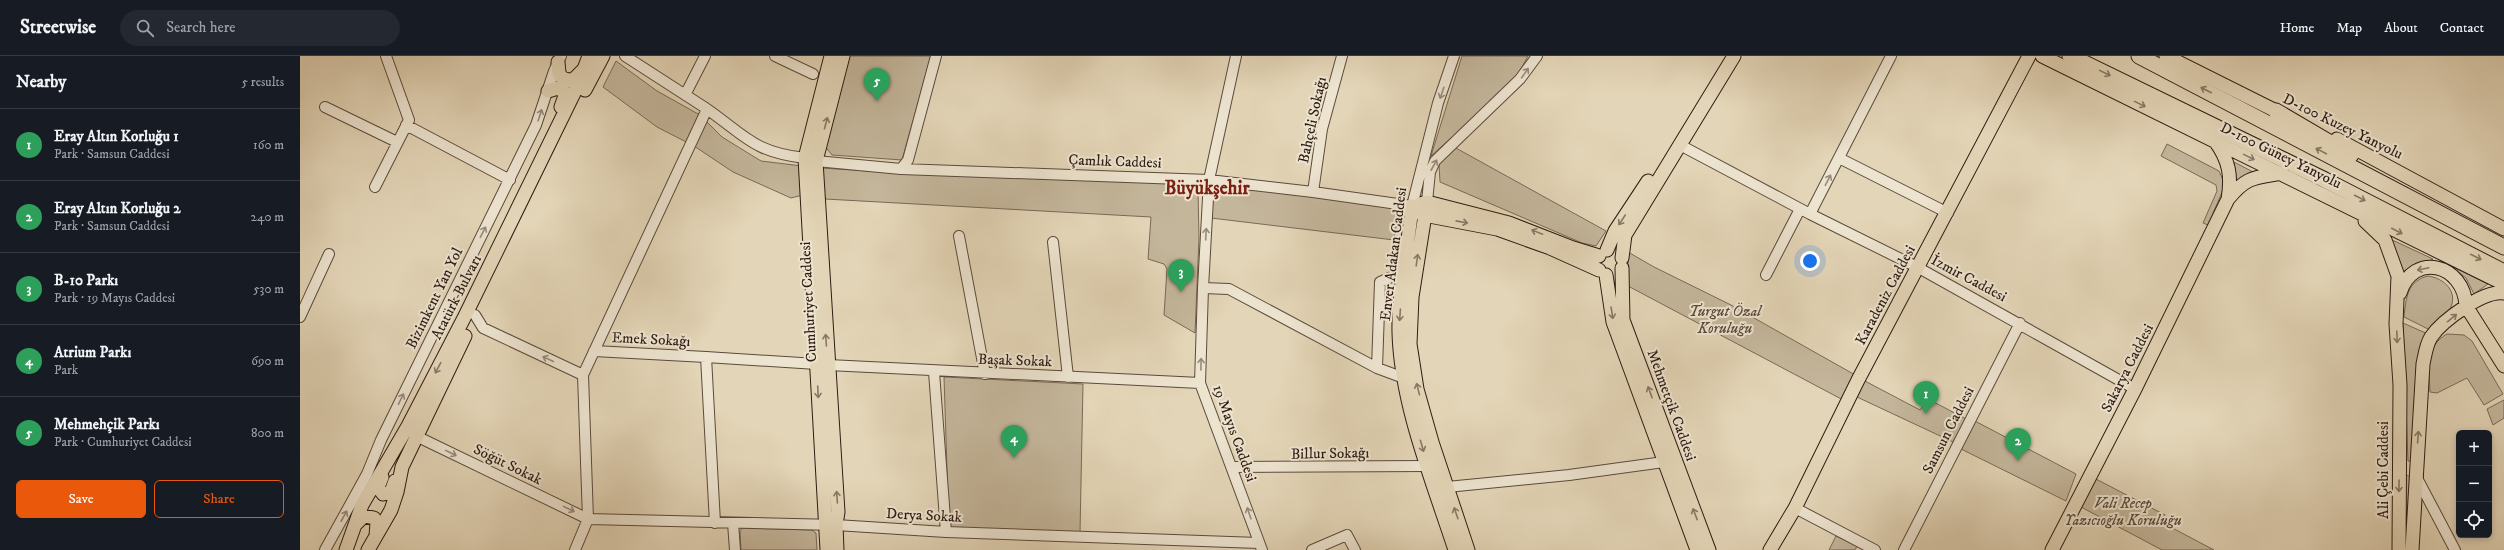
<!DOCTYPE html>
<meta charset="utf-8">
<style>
body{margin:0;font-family:"IM FELL DW Pica",serif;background:#242831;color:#f1f3f6}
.controls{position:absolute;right:12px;bottom:12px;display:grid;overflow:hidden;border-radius:6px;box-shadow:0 2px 6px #0003}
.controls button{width:36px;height:36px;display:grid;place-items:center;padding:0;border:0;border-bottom:1px solid #363941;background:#171b24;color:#f1f3f6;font:20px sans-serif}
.you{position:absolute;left:1510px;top:205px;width:14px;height:14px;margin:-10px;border:3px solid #fff;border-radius:50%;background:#1a73e8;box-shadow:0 0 0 6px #1a73e833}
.badge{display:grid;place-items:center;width:26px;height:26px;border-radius:50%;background:#ea580c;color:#fff;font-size:13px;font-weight:700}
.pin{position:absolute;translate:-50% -33px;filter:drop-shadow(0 1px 2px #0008)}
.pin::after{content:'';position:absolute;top:21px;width:14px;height:12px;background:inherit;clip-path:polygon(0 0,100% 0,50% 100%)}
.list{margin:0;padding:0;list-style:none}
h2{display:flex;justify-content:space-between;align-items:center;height:52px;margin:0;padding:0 16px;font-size:17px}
h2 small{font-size:13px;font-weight:400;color:#9ea1a6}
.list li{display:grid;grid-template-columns:26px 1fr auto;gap:12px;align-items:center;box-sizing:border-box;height:72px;padding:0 16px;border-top:1px solid #363941}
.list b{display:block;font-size:15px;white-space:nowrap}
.list p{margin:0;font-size:13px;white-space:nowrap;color:#9ea1a6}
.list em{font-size:13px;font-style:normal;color:#9ea1a6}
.actions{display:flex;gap:8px;padding:12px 16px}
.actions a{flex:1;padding:9px 0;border:1px solid #ea580c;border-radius:6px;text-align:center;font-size:14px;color:#ea580c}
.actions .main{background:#ea580c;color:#fff}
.icon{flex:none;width:22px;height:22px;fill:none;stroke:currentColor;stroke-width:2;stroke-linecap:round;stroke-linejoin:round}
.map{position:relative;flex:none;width:2204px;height:494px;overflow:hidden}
header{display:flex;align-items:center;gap:24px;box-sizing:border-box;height:56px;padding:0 20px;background:#171b24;border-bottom:1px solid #363941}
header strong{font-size:19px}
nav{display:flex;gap:22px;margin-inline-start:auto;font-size:14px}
.search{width:280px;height:36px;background:#242831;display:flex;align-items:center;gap:10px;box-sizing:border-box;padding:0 14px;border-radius:22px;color:#9ea1a6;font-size:15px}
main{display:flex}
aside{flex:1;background:#171b24}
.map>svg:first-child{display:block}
.green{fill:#c4b69b;stroke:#796957}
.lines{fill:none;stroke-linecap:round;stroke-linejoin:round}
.minor-casing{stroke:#5b4a3c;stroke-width:12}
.major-casing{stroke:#2e1c13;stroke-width:15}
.highway-casing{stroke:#2e1c13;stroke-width:17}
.minor{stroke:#ede4d0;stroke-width:10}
.major{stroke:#e3d5b7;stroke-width:13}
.highway{stroke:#e3d5b7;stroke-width:15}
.oneway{stroke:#978a7b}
.oneway2{stroke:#887865}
.labels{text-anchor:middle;stroke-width:4;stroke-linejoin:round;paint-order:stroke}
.street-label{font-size:15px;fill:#2e1c13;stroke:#ede4d0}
.park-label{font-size:15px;font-style:italic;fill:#5b4a3c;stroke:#ede4d0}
.district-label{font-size:19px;font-weight:bold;fill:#7a1f14;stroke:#ede4d0}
</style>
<header>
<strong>Streetwise</strong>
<div class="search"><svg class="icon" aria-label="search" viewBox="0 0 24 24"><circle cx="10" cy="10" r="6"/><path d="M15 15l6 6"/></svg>Search here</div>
<nav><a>Home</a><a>Map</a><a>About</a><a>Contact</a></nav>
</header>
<main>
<aside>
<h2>Nearby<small>5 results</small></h2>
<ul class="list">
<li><span class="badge" style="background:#2e9e5b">1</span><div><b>Eray Altın Korluğu 1</b><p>Park · Samsun Caddesi</p></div><em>160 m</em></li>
<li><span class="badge" style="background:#2e9e5b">2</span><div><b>Eray Altın Korluğu 2</b><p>Park · Samsun Caddesi</p></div><em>240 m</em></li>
<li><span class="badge" style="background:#2e9e5b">3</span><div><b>B-10 Parkı</b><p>Park · 19 Mayıs Caddesi</p></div><em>530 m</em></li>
<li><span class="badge" style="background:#2e9e5b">4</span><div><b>Atrium Parkı</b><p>Park</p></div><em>690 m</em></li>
<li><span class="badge" style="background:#2e9e5b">5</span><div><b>Mehmehçik Parkı</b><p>Park · Cumhuriyet Caddesi</p></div><em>800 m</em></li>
</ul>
<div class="actions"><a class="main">Save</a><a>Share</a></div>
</aside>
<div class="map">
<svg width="2204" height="494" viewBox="0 0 2204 494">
<rect width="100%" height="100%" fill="#e3d5b7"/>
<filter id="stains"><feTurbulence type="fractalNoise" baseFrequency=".005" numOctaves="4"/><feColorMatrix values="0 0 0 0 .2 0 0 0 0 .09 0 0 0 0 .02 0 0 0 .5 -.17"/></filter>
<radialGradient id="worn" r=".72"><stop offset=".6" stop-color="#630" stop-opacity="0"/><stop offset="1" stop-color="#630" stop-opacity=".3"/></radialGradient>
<!-- green -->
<path class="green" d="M 547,0 L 631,0 L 602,104 L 532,99 L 524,89 Z
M 1162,0 L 1228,0 L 1215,24 L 1131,100 Z
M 316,5 L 357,35 L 400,59 L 422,81 L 461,105 L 502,110 L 503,139 L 491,142 L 433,116 L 394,90 L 357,71 L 303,31 Z
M 1867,88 L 1919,115 L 1923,124 L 1923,134 L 1908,169 L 1903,167 L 1917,135 L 1916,129 L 1861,100 Z
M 1154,91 L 1306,175 L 1296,190 L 1282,187 L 1140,126 L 1139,108 Z
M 1934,106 L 1955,117 L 1936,127 Z
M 521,112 L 632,119 L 890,128 L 898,135 L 899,182 L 895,277 L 864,259 L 867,213 L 864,208 L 848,203 L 851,161 L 525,143 Z
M 915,126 L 1099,153 L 1094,184 L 911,162 Z
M 2088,182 L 2133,203 L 2103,216 Z
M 1328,196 L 1354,211 L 1431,249 L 1557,320 L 1545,345 L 1328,230 Z
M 2151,210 L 2188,228 L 2174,238 L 2166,222 Z
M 2128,220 C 2144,222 2159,236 2150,253 C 2146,261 2138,268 2132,275 L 2104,261 C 2106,242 2107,225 2128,220 Z
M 2103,267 L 2128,278 L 2114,406 L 2108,405 Z
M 2147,278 L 2164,279 L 2172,285 L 2203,338 L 2184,349 L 2167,322 L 2137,337 L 2130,336 C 2129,314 2125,290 2147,278 Z
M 644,321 L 783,328 L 780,476 L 649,475 Z
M 1563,324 L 1620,354 L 1628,343 L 1666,363 L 1653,386 L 1557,341 Z
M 2204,344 L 2204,362 L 2193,369 L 2187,353 Z
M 1673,364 L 1776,418 L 1766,445 L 1659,392 Z
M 2103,417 L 2112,422 L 2110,476 L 2105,479 Z
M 1796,423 L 1865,459 L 1861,466 L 1914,494 L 1862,494 L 1781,451 Z
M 442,472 L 512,474 L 516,477 L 517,494 L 441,494 L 440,475 Z
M 1536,480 L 1557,490 L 1555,494 L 1529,494 Z"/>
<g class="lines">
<!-- minor casing -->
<g class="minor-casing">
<path id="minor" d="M 325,0 C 351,17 378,34 404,51 C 445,79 452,96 505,102
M 475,0 L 513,18
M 936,0 L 909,124 L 903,232 L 900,327 L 962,494
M 385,39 L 405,0
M 25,51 L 97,86
M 106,69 L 210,124
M 1380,89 L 1510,158 L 1617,211 L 1835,333
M 1539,102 L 1648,157
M 516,105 L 601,113 L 909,124 L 1013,136 L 1112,150 L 1138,47 L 1154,0
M 601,113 L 608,104 L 636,0
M 75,131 L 109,64 L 86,0
M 1013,136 L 1022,73 L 1042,0
M 1127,146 L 1130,116 L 1135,105 L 1220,23 L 1237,0
M 1510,158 L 1591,0
M 659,180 L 685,318
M 753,186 L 768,321
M 1466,219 L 1500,153
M 903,232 L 929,233 L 1077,312 L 1104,322
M 175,259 L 183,272 L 283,319
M 0,261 L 29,198
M 294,295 L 406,301
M 528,309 L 900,327
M 1077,312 L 1080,226 L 1105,215
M 634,316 L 646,476
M 116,380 L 288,463 L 536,469 L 646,476 L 959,487
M 933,411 L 1128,410
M 2116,420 L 2155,494
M 1147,431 L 1269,419 L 1364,406
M 1495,452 L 1575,494
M 415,467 L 406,301 L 517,308
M 433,467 L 435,494
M 25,494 L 67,418 L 81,384 L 236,69 L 254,15 L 261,0
M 275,494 L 288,463 L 283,319 L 407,53
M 1012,494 L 1047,479 L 1055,494
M 1604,494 L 1720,267"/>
</g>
<!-- major casing -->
<g class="major-casing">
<path id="major" d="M 1742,0 L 2204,228
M 1866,0 L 1984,59
M 258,6 L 259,17 L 262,22 L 272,25 L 283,14
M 285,34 L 303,0
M 248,35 L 258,32 L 266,37 L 261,51
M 2037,83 L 2204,173
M 1915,85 C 1929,104 1932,120 1928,143
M 1127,146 L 1112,241 L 1110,288 L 1117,333 L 1132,386 L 1168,494
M 1120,148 L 1127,146 L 1209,167 L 1273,192 L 1299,200
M 1112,150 C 1108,192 1098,235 1099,277 C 1101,349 1133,426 1155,494
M 1118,155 L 1124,159 L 1197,173 L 1250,192 L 1299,214
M 2065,165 L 2085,184 L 2098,220 L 2096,268 L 2100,329 L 2099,494
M 1307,194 L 1315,175 L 1348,125
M 1322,202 L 1325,179 L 1434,0
M 1322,212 L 1323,264 L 1409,494
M 1306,219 L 1313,266 L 1397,494
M 2100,237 C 2113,195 2164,208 2166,250
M 2166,250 L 2204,310
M 82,421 L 78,431 L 83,438 L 91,436 L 95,425
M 55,469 L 64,460 L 74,462 L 77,467 L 76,480
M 46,494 L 62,449 L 108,370 L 164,262 L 278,29 L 289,0
M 68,494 L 91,454 L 97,436 L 102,411 L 165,280
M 527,494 L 505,102 L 531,0
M 537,494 L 536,469 L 538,456 L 516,105 L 543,0
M 1470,494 L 1495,452 L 1558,324 L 1729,0
M 1752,494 L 1835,333 L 1928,143 C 1947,120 1954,122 1982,117
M 2112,494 L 2123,308 C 2125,299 2126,289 2131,281 C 2142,265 2183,234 2204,237"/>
</g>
<!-- highway casing -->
<g class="highway-casing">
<path id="highway" d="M 1770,0 L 2025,124 L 2204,216
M 1839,0 L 2204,191
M 1976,55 L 2051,99"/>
</g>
<!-- minor -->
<use href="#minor" class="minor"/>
<!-- major -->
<use href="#major" class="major"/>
<!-- highway -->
<use href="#highway" class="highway"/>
</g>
<!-- one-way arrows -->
<defs><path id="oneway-shaft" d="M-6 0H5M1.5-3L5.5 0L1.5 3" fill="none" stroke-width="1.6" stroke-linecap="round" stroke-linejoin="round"/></defs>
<g class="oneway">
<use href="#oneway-shaft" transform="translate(1225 17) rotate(-55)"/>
<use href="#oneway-shaft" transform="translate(1142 37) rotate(109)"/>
<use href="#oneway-shaft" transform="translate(240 59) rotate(-72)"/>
<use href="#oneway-shaft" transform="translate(1134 109) rotate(-61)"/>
<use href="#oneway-shaft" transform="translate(1528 124) rotate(-63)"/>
<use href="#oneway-shaft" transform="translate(183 176) rotate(-63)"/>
<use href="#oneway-shaft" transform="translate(906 178) rotate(-87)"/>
<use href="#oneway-shaft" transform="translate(248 303) rotate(-155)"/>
<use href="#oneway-shaft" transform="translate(901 308) rotate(-89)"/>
<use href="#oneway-shaft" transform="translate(101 343) rotate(-64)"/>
<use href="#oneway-shaft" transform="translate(151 397) rotate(26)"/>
<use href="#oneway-shaft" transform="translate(269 453) rotate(26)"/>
<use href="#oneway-shaft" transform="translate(949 457) rotate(-109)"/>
<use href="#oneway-shaft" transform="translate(44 460) rotate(-61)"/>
</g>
<g class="oneway2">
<use href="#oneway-shaft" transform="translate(1805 17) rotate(26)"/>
<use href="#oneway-shaft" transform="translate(1906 34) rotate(-153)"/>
<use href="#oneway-shaft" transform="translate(1840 48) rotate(26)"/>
<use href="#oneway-shaft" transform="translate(526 67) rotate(-75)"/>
<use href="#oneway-shaft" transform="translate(2021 95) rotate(-152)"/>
<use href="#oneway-shaft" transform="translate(1949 101) rotate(26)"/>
<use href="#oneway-shaft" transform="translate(2060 142) rotate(27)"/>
<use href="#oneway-shaft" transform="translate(1322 164) rotate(123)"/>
<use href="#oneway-shaft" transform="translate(1162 166) rotate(11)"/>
<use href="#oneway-shaft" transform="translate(2097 175) rotate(27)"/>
<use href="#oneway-shaft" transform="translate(1237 176) rotate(-158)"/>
<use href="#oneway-shaft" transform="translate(2176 201) rotate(27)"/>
<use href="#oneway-shaft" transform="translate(1117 204) rotate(-82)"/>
<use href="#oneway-shaft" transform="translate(2123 213) rotate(168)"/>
<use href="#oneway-shaft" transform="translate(1312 257) rotate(81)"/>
<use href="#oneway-shaft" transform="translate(1100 259) rotate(94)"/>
<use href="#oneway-shaft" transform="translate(2152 262) rotate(-39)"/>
<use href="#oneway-shaft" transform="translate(2097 281) rotate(88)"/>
<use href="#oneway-shaft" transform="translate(526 284) rotate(-94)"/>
<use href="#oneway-shaft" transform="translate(138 312) rotate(118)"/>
<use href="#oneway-shaft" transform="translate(1118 333) rotate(-104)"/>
<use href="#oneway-shaft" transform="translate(518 336) rotate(87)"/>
<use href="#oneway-shaft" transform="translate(1350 336) rotate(-110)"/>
<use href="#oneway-shaft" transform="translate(2118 381) rotate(-86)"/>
<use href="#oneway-shaft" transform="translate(1122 390) rotate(74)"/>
<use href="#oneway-shaft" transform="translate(2099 430) rotate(91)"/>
<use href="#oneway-shaft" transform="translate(537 441) rotate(-94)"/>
<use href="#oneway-shaft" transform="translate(1156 457) rotate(-109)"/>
<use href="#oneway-shaft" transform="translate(1395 458) rotate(-111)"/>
</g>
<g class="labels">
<!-- street labels -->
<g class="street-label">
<text transform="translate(1012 64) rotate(-78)" y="5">Bahçeli Sokağı</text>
<text transform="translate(2043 70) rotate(26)" y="5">D-100 Kuzey Yanyolu</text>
<text transform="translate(1981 99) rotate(26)" y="5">D-100 Güney Yanyolu</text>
<text transform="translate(815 105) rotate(2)" y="5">Çamlık Caddesi</text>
<text transform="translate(1093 198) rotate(-83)" y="5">Enver Adakan Caddesi</text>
<text transform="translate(1669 222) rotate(28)" y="5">İzmir Caddesi</text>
<text transform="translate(1585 239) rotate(-62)" y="5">Karadeniz Caddesi</text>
<text transform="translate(156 241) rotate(-63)" y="5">Atatürk Bulvarı</text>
<text transform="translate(134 242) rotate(-64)" y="5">Bizimkent Yan Yol</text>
<text transform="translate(508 246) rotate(-93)" y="5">Cumhuriyet Caddesi</text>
<text transform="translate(351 283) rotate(3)" y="5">Emek Sokağı</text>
<text transform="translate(715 304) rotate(2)" y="5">Başak Sokak</text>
<text transform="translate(1827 312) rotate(-63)" y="5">Sakarya Caddesi</text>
<text transform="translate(1372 349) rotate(70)" y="5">Mehmetçik Caddesi</text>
<text transform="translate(1648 374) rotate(-63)" y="5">Samsun Caddesi</text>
<text transform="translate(935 377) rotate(70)" y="5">19 Mayıs Caddesi</text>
<text transform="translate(1030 397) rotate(-1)" y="5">Billur Sokağı</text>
<text transform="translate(208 408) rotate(26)" y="5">Söğüt Sokak</text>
<text transform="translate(2083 414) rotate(-90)" y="5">Ali Çebi Caddesi</text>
<text transform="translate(624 459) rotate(3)" y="5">Derya Sokak</text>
</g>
<!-- park labels -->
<g class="park-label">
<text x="1425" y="260">Turgut Özal<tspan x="1425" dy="17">Koruluğu</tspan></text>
<text x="1823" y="452">Vali Recep<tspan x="1823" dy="17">Yazıcıoğlu Koruluğu</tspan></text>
</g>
<!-- district labels -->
<g class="district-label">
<text x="907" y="138">Büyükşehir</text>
</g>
</g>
<rect width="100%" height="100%" filter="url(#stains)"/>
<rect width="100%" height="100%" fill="url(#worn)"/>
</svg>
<div class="controls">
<button>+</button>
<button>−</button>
<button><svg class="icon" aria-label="locate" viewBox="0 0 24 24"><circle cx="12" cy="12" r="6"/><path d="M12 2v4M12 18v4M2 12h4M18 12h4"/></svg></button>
</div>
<div class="you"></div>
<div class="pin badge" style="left:1626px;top:358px;background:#2e9e5b">1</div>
<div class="pin badge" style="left:1718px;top:405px;background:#2e9e5b">2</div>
<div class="pin badge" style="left:881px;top:236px;background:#2e9e5b">3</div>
<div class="pin badge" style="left:714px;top:402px;background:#2e9e5b">4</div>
<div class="pin badge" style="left:577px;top:45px;background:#2e9e5b">5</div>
</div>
</main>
